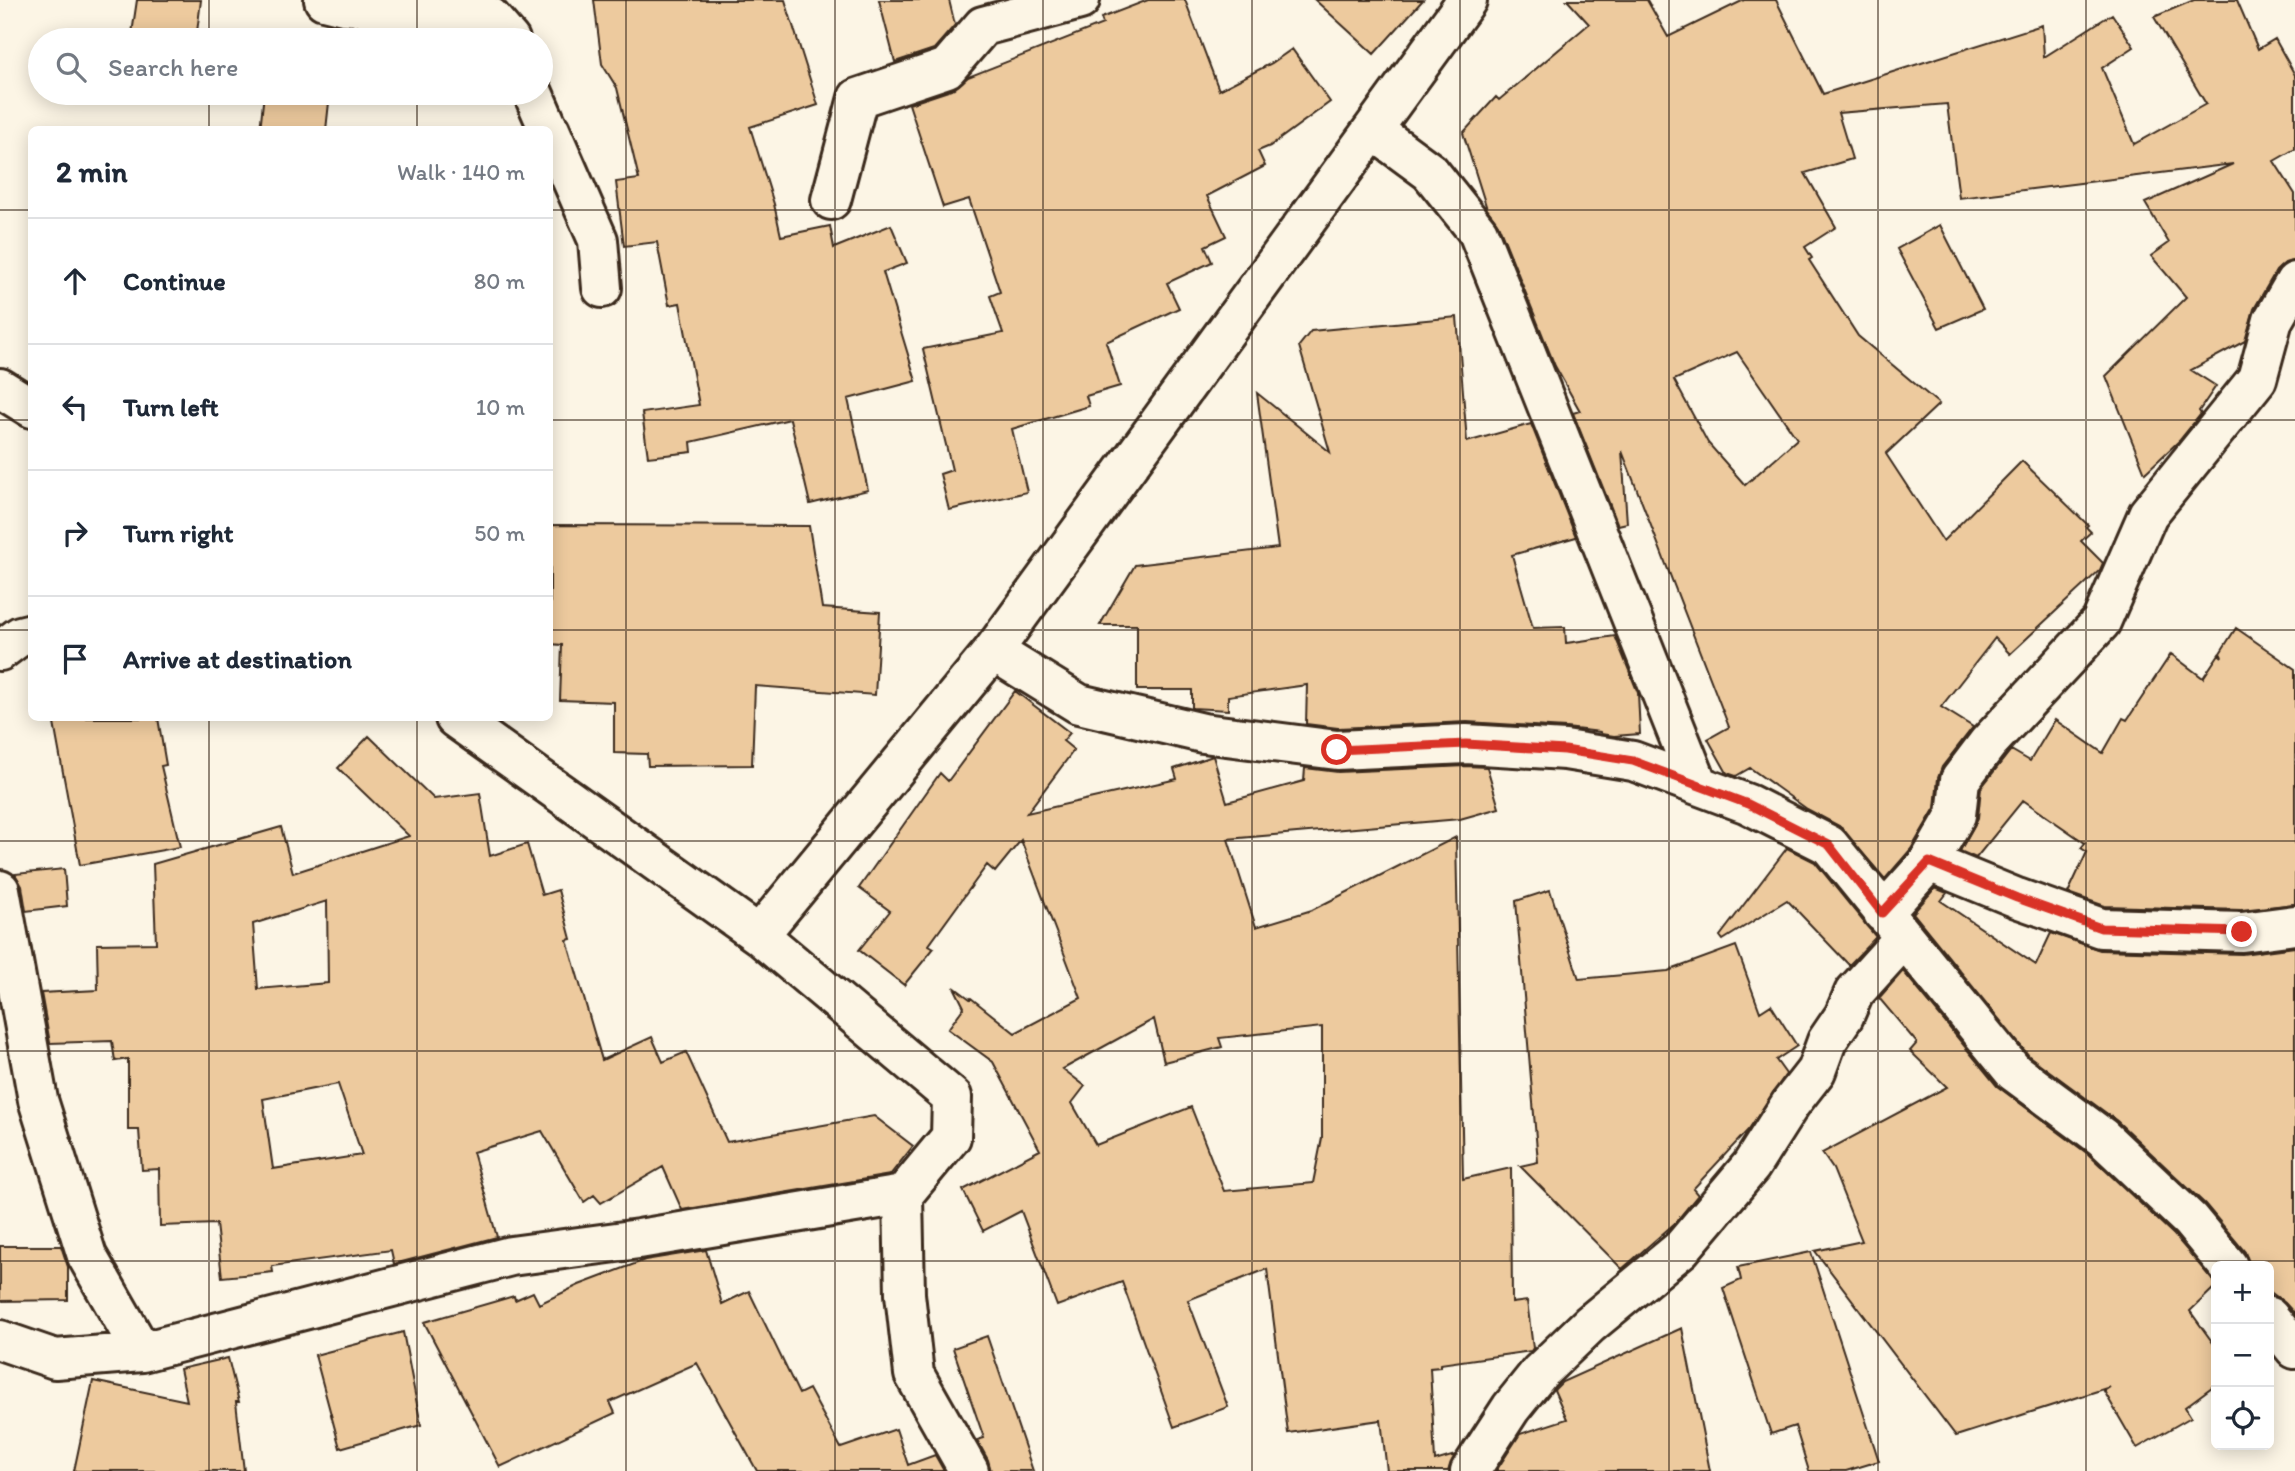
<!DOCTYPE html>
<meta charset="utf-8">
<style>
body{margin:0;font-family:Itim,sans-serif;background:#f2f2f3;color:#1f2937}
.controls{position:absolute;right:21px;bottom:21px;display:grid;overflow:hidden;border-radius:10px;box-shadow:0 4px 18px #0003}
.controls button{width:63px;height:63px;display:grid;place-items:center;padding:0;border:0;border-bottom:2px solid #e0e1e3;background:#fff;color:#1f2937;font:35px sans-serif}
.stop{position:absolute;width:21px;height:21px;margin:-16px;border:5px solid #d93025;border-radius:50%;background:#fff}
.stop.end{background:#d93025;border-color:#fff;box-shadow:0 2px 7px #0008}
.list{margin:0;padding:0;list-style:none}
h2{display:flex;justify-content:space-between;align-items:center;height:91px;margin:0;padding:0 28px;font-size:30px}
h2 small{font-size:23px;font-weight:400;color:#747a83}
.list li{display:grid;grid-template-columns:46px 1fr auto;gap:21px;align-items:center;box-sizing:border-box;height:126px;padding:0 28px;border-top:2px solid #e0e1e3}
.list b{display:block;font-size:26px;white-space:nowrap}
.list em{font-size:23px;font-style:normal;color:#747a83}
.icon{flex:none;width:38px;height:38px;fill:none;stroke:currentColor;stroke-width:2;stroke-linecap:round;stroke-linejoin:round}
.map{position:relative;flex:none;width:2295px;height:1471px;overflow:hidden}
.search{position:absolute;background:#fff;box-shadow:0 4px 18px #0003;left:28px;top:28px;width:525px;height:77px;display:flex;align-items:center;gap:18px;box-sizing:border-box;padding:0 24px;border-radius:38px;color:#747a83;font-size:26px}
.panel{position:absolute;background:#fff;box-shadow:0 4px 18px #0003;left:28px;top:126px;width:525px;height:595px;border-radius:10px}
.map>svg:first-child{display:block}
.building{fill:#edca9e;stroke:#3b2a1e;stroke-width:2;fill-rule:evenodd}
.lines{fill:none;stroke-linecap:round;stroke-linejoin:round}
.minor-casing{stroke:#3b2a1e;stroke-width:44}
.minor{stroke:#fcf5e5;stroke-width:38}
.route{stroke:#d93025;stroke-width:9}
.grid{fill:none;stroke:#3b2a1e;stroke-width:2;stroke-opacity:0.55}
</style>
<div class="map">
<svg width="2295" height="1471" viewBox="0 0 2295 1471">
<rect width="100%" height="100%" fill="#fcf5e5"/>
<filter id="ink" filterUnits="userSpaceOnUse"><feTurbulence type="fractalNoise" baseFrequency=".0143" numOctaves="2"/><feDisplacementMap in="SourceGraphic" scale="14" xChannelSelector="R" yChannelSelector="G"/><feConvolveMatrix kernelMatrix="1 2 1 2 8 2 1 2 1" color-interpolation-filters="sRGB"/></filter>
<g filter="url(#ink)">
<!-- building -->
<path class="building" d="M 137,0 L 201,0 L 196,40 L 131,40 Z
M 594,0 L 785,0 L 818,105 L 750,127 L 774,204 L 781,236 L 830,226 L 834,248 L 891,225 L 907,263 L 883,272 L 916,381 L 848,399 L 868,490 L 810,504 L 790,419 L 691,442 L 692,452 L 648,457 L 642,413 L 699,405 L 680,303 L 669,305 L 657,242 L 624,246 L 616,182 L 639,179 L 617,88 L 602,64 Z
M 879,0 L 949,0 L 955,25 L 934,49 L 895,62 Z
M 1148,0 L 1185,0 L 1219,90 L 1272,63 L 1292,49 L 1330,102 L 1270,146 L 1258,151 L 1265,166 L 1207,196 L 1226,236 L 1205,246 L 1212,262 L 1167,283 L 1179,308 L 1106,342 L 1120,386 L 1086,396 L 1089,406 L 1012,429 L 1027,492 L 949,510 L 940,474 L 952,470 L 923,349 L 1003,333 L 990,296 L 1000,292 L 969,199 L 943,207 L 909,104 L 954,89 L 968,77 L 1103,24 L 1101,18 Z
M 1315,0 L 1423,0 L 1374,54 Z
M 1567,0 L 1647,0 L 1668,37 L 1744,0 L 1776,0 L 1823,94 L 2042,25 L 2044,57 L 2112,14 L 2134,47 L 2102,68 L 2134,144 L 2206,104 L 2154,17 L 2194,0 L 2237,0 L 2258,49 L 2275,39 L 2295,75 L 2295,149 L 2274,161 L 2295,194 L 2295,260 L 2285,263 L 2276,271 L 2254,309 L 2245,341 L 2191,370 L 2216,386 L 2199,411 L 2201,414 L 2180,440 L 2145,473 L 2106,376 L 2186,297 L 2151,256 L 2169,243 L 2145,203 L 2233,164 L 1959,198 L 1947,104 L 1838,113 L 1852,159 L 1805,173 L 1836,227 L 1805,247 L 1812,258 L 1809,260 L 1858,336 L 1939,404 L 1886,454 L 1943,541 L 2022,461 L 2088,525 L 2086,527 L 2091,532 L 2081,541 L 2103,563 L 2100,570 L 2010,654 L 1995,638 L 1941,707 L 1973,727 L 1942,767 L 1938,778 L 1935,808 L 1911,849 L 1885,879 L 1839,826 L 1807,809 L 1750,768 L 1736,776 L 1727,773 L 1708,739 L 1729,727 L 1622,451 L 1627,523 L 1618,525 L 1573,413 L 1580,411 L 1555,366 L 1498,224 L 1487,209 L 1463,133 L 1496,97 L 1499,100 L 1589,24 ZM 1737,352 L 1797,439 L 1745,485 L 1708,443 L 1674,380 Z
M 264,93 L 330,93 L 326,130 L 260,130 Z
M 1940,225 L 1983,309 L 1939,328 L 1897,249 Z
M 1457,317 L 1467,442 L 1531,424 L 1576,537 L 1512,555 L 1533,628 L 1565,627 L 1566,643 L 1615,636 L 1638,693 L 1640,734 L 1614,736 L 1601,734 L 1600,732 L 1566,728 L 1467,722 L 1338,728 L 1306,724 L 1307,685 L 1228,696 L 1228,710 L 1192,708 L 1192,690 L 1137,690 L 1137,625 L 1100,625 L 1135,565 L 1278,548 L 1257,393 L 1330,452 L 1299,346 L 1311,331 Z
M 550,525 L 809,526 L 822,608 L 880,612 L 875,695 L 755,686 L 752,765 L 648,766 L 647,754 L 614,753 L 614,702 L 560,700 L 562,645 L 550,644 Z
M 2236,628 L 2295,669 L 2295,904 L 2241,910 L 2105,906 L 2068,893 L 2087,852 L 2081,848 L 2085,843 L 2023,800 L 1976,858 L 1960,851 L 1978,818 L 1981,788 L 2011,750 L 2030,761 L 2055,720 L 2103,753 L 2123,718 L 2127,720 L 2171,654 L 2203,678 L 2219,654 L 2222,657 L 2220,653 Z
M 1015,691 L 1070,733 L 1063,741 L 1074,750 L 1027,813 L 1177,779 L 1174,769 L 1213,756 L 1227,802 L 1304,781 L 1305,768 L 1338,772 L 1466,766 L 1487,767 L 1499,808 L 1460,819 L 1228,839 L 1256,927 L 1312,910 L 1456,837 L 1463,1179 L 1511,1168 L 1512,1303 L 1527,1301 L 1533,1348 L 1531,1351 L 1440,1364 L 1440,1367 L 1430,1368 L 1435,1461 L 1455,1455 L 1448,1471 L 1387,1471 L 1381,1420 L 1288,1433 L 1267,1269 L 1188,1300 L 1228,1407 L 1174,1427 L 1122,1282 L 1057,1306 L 1021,1211 L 983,1231 L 963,1190 L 1040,1150 L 993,1062 L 948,1029 L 964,1007 L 954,987 L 970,999 L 971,998 L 1015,1033 L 1081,998 L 1021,840 L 995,872 L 987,865 L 929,945 L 934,948 L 904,985 L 859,950 L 890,911 L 859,888 L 940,773 L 948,781 ZM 1154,1019 L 1164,1062 L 1222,1047 L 1219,1038 L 1322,1027 L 1322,1138 L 1313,1183 L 1224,1191 L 1191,1107 L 1096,1145 L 1072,1103 L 1085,1086 L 1063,1069 Z
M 53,718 L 158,718 L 166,765 L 161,766 L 180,847 L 80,865 Z
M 369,736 L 434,799 L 480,793 L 490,856 L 527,844 L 542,895 L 558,890 L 571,939 L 567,940 L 602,1060 L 652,1037 L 663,1062 L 686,1052 L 727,1142 L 874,1116 L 913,1146 L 890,1175 L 682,1210 L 663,1167 L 601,1203 L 594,1195 L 584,1202 L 542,1131 L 473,1152 L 497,1237 L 394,1264 L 391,1250 L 272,1266 L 273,1272 L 222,1277 L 216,1224 L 160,1226 L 159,1169 L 142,1170 L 139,1130 L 128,1130 L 128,1059 L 115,1061 L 112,1041 L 50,1043 L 41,993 L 98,990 L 97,944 L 156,943 L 153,864 L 281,827 L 293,873 L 409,836 L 338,768 ZM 327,901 L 328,983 L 258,989 L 253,924 ZM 338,1084 L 362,1155 L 273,1169 L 263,1099 Z
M 1787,848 L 1815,862 L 1876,937 L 1850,964 L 1849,965 L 1787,900 L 1723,940 L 1720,936 Z
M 64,869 L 67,906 L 26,911 L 22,886 L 15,874 Z
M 1935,888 L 1947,893 L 1941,901 L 2036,965 L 2051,933 L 2100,950 L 2242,954 L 2295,947 L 2295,1314 L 2285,1303 L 2269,1291 L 2269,1266 L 2249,1266 L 2245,1252 L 2205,1204 L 2117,1121 L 2029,1056 L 1913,913 Z
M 1550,890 L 1579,979 L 1668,971 L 1736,946 L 1760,1012 L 1771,1005 L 1797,1046 L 1776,1060 L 1786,1074 L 1749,1129 L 1693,1189 L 1698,1195 L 1675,1223 L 1622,1269 L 1520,1166 L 1538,1162 L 1516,901 Z
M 1903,971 L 1997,1086 L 2088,1154 L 2174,1235 L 2216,1284 L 2216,1286 L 2190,1311 L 2216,1347 L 2216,1384 L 2185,1407 L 2191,1417 L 2137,1448 L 2104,1391 L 2110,1387 L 1956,1436 L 1815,1251 L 1862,1241 L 1833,1169 L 1822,1153 L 1947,1087 L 1910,1051 L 1917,1043 L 1879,998 Z
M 0,1246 L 61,1246 L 68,1267 L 68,1300 L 0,1301 Z
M 706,1250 L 722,1304 L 749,1291 L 799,1394 L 809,1389 L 841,1448 L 896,1429 L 908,1465 L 935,1455 L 944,1471 L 757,1471 L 697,1363 L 610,1402 L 615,1413 L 500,1467 L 424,1322 L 514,1296 L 515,1300 L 533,1292 L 539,1304 L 579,1285 L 645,1260 Z
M 1811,1252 L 1879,1461 L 1846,1471 L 1809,1471 L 1795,1426 L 1771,1434 L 1723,1288 L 1741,1280 L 1738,1267 Z
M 1682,1328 L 1710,1471 L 1496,1471 L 1520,1434 L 1567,1419 L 1554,1390 L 1562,1382 Z
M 403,1332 L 421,1425 L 340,1448 L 315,1355 Z
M 987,1336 L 1033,1471 L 991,1471 L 988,1460 L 977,1440 L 984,1438 L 953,1348 Z
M 228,1358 L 239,1402 L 236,1402 L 244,1471 L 74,1471 L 93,1381 L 187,1401 L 180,1369 Z"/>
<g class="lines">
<!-- minor casing -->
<g class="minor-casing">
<path id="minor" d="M 324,0 L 344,5 L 490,17 L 510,40
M 533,93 L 549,130
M 550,130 L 598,240 L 602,288
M 1373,130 L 1430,172 L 1478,232 L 1698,785
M 831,200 L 858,98 L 947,68 L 983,26 L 1080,0
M 0,388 L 32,408
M 0,651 L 20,636 L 32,633
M 993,651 L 1079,704 L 1203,733 L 1337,750 L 1466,744 L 1565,750 L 1633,761 L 1748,804 L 1829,845 L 2014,1072 L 2102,1137 L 2190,1220 L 2228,1266
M 455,718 L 759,935 L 952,1097 L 951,1137 L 903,1195 L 905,1294 L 914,1374 L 969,1471
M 1929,862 L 1956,815 L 1960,780 L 1988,743 L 2101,622 L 2148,514 L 2257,379 L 2273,320 L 2295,282
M 0,890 L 38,1100 L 87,1256 L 142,1352
M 1883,913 L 1929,862 L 2017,898 L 2101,928 L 2242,932 L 2295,925
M 759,935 L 993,651 L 1467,0
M 2269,1317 L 2295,1349
M 0,1340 L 55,1359 L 142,1352 L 511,1256 L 639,1239 L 903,1195
M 1470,1471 L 1511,1408 L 1540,1372 L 1590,1324 L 1681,1249 L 1751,1166 L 1791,1103 L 1816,1071 L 1827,1041 L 1844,1016 L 1854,993 L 1903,939"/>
</g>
<!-- minor -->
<use href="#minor" class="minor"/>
</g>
</g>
<g class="lines" filter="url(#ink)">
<!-- route -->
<path class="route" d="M 1337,750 L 1466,744 L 1565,750 L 1633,761 L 1748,804 L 1829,845 L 1882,913 L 1929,862 L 2017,898 L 2101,928 L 2242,932"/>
</g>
<!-- grid -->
<path class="grid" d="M 209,0 L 209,40M 417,0 L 417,40M 626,0 L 626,1471M 835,0 L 835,1471M 1043,0 L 1043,1471M 1252,0 L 1252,1471M 1460,0 L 1460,1471M 1669,0 L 1669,1471M 1878,0 L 1878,1471M 2086,0 L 2086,1471M 209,93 L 209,130M 417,93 L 417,130M 0,210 L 32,210M 550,210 L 2295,210M 0,420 L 32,420M 550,420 L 2295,420M 0,630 L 32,630M 550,630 L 2295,630M 209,718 L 209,1471M 417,718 L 417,1471M 0,841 L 2295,841M 0,1051 L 2295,1051M 0,1261 L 2295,1261"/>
</svg>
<div class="controls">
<button>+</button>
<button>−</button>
<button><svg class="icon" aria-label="locate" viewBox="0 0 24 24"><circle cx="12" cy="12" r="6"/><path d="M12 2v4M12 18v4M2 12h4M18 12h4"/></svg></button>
</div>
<div class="stop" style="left:1337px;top:750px"></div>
<div class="stop end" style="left:2242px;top:932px"></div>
<div class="search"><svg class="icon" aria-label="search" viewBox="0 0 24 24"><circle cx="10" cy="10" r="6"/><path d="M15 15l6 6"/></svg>Search here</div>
<section class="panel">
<h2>2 min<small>Walk · 140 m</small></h2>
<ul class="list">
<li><svg class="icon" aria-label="ahead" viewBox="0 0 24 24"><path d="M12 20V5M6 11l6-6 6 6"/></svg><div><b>Continue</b></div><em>80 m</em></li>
<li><svg class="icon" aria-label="left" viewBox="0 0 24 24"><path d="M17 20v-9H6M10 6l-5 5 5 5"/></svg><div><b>Turn left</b></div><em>10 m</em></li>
<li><svg class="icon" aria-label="right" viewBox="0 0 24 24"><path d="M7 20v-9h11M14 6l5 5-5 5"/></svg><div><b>Turn right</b></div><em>50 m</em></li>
<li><svg class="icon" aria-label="arrive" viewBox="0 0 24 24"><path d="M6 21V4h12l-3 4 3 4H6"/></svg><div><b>Arrive at destination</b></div></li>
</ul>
</section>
</div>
